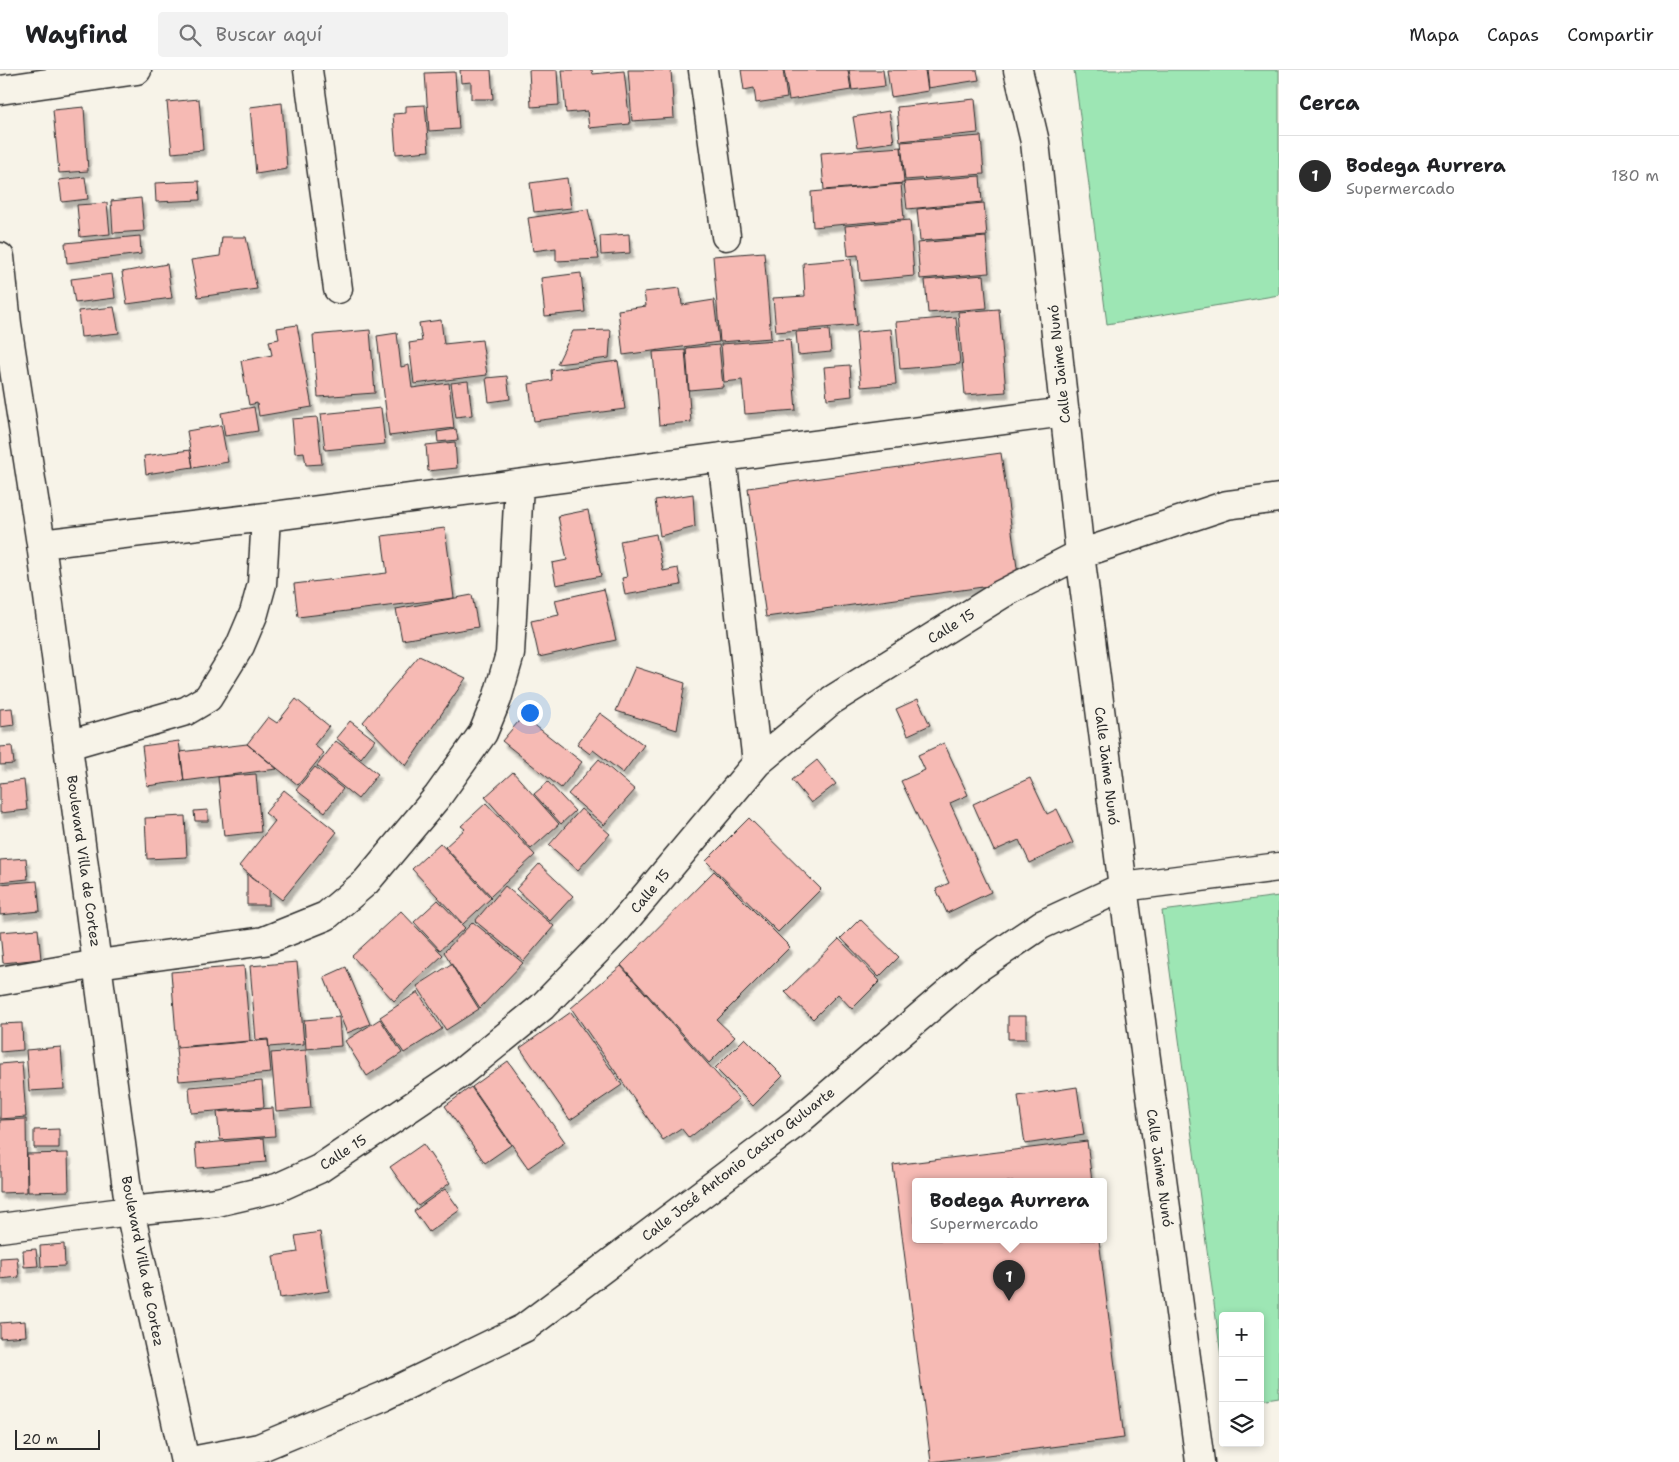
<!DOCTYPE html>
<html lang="es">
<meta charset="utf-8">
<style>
body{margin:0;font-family:"Shantell Sans",sans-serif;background:#f2f2f2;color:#202124}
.controls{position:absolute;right:15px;bottom:15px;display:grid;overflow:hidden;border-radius:5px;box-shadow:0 2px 8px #0003}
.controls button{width:45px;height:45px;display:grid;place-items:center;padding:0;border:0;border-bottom:1px solid #e0e0e0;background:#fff;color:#202124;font:25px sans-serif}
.scale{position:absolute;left:15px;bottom:12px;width:85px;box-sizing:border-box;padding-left:5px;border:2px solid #2b2b2b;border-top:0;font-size:14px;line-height:18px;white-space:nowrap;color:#2b2b2b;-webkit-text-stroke:4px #f7f3e8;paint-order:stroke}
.you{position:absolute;left:529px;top:642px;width:18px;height:18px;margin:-12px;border:4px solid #fff;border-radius:50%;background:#1a73e8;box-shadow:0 0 0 8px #1a73e833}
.badge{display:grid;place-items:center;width:32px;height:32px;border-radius:50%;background:#2b2b2b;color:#fff;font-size:16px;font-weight:700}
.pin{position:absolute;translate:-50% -41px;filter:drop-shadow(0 1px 2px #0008)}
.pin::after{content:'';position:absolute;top:26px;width:18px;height:15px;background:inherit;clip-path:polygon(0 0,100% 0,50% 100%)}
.popup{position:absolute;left:912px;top:1108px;width:195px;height:65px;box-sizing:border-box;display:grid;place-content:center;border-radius:5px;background:#fff;filter:drop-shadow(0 1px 4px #0005);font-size:16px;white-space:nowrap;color:#757577}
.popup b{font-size:19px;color:#202124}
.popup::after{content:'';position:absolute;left:50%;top:100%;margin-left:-10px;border:10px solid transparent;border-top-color:#fff}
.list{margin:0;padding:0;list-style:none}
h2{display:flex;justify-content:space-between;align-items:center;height:65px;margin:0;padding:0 20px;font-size:21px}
h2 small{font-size:16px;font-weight:400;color:#757577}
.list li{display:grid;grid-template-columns:32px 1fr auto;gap:15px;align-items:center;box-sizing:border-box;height:80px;padding:0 20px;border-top:1px solid #e0e0e0}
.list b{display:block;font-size:19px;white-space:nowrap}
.list p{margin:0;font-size:16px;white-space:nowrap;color:#757577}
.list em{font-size:16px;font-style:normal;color:#757577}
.icon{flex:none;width:28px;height:28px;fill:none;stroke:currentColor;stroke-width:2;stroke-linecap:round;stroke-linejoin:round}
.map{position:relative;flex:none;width:1279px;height:1392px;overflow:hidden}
header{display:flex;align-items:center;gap:30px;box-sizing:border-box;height:70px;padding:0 25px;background:#fff;border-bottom:1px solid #e0e0e0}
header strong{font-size:24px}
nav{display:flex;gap:28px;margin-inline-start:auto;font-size:18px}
.search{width:350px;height:45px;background:#f2f2f2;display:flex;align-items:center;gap:12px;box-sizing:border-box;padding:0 18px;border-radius:5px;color:#757577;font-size:19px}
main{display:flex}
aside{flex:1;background:#fff}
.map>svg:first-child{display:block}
.green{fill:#9de6b4;stroke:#648870}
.building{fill:#f6bab4;stroke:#2b2b2b;filter:url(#shadow)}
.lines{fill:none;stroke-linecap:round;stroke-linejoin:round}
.minor-casing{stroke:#2b2b2b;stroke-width:31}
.minor{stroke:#f7f3e8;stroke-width:28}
.labels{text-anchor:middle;stroke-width:4;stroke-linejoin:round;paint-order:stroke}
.street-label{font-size:14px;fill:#2b2b2b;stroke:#f7f3e8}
</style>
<header>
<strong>Wayfind</strong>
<div class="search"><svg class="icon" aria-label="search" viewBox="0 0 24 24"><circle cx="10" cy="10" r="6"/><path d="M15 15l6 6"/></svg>Buscar aquí</div>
<nav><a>Mapa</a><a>Capas</a><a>Compartir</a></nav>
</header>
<main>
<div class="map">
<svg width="1279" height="1392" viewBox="0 0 1279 1392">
<defs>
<filter id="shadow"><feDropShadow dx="3" dy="5.5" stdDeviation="1" flood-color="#0004"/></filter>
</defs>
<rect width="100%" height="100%" fill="#f7f3e8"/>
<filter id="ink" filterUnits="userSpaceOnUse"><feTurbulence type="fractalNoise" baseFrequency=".02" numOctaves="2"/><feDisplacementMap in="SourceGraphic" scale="10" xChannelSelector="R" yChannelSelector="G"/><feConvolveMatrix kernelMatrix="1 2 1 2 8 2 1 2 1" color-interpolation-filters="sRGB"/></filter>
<g filter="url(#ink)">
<!-- green -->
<path class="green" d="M 1074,0 L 1279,0 L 1279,225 L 1107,254 Z
M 1279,826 L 1279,1327 L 1260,1330 L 1260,1246 L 1223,1246 L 1223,1301 L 1162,841 Z"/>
<!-- building -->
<path class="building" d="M 460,0 L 491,0 L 493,29 L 471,29 L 471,12 L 461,13 Z
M 529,0 L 557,0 L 559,35 L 531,37 Z
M 562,0 L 592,0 L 593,4 L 624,1 L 630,54 L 589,58 L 587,41 L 566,43 Z
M 628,0 L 671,0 L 674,48 L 632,51 Z
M 741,0 L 783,0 L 787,28 L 756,33 L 754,18 L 744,20 Z
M 784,0 L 848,0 L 851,20 L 789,30 Z
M 849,0 L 883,0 L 885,16 L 852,20 Z
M 887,0 L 925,0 L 928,21 L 891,27 Z
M 926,0 L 977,0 L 979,10 L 928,18 Z
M 455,2 L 459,59 L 429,61 L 425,3 Z
M 199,29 L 203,80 L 172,83 L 167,32 Z
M 975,29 L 978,63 L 900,71 L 897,37 Z
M 282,33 L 287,99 L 256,104 L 250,37 Z
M 425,35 L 429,81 L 396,84 L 393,44 L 406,43 L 406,36 Z
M 84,37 L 88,101 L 59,103 L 53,40 Z
M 889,41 L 894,72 L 858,77 L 853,47 Z
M 981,66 L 984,104 L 905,110 L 901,72 Z
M 901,77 L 904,113 L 824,120 L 821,83 Z
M 980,106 L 982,132 L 907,139 L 904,112 Z
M 85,107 L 88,129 L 62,132 L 59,110 Z
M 567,108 L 571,138 L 534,142 L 530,113 Z
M 199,111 L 200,130 L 156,132 L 155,113 Z
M 901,114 L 904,149 L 813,157 L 811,122 Z
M 141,128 L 144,161 L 113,163 L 111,131 Z
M 107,133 L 110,164 L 80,167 L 77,135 Z
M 984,133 L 987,166 L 920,171 L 917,139 Z
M 588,139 L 599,189 L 556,191 L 556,178 L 533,181 L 528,148 Z
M 910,150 L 914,206 L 860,211 L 858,185 L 848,186 L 845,156 Z
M 629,164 L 630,183 L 601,185 L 600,166 Z
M 140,166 L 141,184 L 67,193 L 65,173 Z
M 222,167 L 246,167 L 257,219 L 198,227 L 191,190 L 220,186 Z
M 986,167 L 989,203 L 920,209 L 917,173 Z
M 764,182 L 771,268 L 720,272 L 713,186 Z
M 851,189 L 857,255 L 776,262 L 773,228 L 805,226 L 803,193 Z
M 167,194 L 172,228 L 127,234 L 122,202 Z
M 581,203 L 585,242 L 545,246 L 541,208 Z
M 112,204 L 115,228 L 75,233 L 71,209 Z
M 984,205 L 987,238 L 928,243 L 925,210 Z
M 680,218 L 682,235 L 714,230 L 719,272 L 623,285 L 618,240 L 646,236 L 644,222 Z
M 114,237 L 119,263 L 81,267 L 78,241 Z
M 999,239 L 1006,322 L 965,325 L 958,242 Z
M 956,247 L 960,294 L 900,299 L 896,252 Z
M 441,250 L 444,274 L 482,270 L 487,305 L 414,314 L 409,273 L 422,271 L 419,253 Z
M 297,255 L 312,337 L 259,346 L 257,333 L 249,335 L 241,291 L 272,285 L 269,271 L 279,269 L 277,258 Z
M 891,259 L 896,314 L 861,317 L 856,262 Z
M 370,260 L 375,323 L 318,327 L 313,265 Z
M 611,260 L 609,288 L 557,294 L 573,261 Z
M 829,260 L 831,282 L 798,285 L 796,262 Z
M 397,263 L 401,297 L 409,295 L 412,318 L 449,313 L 454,358 L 389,366 L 377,266 Z
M 790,269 L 796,340 L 745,344 L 742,310 L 724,312 L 721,274 Z
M 719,275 L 723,317 L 689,320 L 686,278 Z
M 685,280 L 691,352 L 659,355 L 653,282 Z
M 618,291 L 625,339 L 534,351 L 529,314 L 552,310 L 551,300 Z
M 850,295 L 852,326 L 827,329 L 824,297 Z
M 507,306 L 510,329 L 489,332 L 486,308 Z
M 468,311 L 472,345 L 456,347 L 451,313 Z
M 254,337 L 258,361 L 225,366 L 221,343 Z
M 381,338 L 385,374 L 325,380 L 321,344 Z
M 317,347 L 322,394 L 306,395 L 304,382 L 295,383 L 292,349 Z
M 221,355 L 228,392 L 193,398 L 187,361 Z
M 456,359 L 458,370 L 438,372 L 437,362 Z
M 455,372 L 457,398 L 428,401 L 426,375 Z
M 190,380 L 193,397 L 146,404 L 144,386 Z
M 1001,383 L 1019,512 L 766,547 L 748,418 Z
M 693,424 L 695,457 L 660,466 L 655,430 Z
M 588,440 L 601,506 L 556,515 L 552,493 L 567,490 L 558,446 Z
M 445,458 L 454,528 L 298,547 L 294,514 L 387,503 L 382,466 Z
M 656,464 L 663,501 L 678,498 L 681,515 L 625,525 L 622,508 L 627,507 L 620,471 Z
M 604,519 L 616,570 L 539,587 L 531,551 L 559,545 L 555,530 Z
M 472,525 L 478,557 L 402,570 L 396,539 Z
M 419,586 L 466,608 L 406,696 L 363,652 Z
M 635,597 L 685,613 L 677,660 L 616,641 Z
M 296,629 L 329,656 L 314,675 L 324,683 L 298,715 L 247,674 L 268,647 L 277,653 Z
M 918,629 L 930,655 L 908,665 L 896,639 Z
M 12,638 L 14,655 L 0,657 L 0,639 Z
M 600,643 L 644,675 L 623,703 L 593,680 L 590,684 L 577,674 Z
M 523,646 L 582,692 L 561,718 L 502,671 Z
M 350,651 L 375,670 L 361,688 L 336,668 Z
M 179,671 L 184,711 L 147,716 L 142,676 Z
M 336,671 L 378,704 L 358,729 L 317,696 Z
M 944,673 L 968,725 L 950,733 L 991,822 L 947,843 L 936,819 L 949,813 L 901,711 L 925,700 L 918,685 Z
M 247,674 L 277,699 L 184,711 L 180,682 Z
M 12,676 L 14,694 L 0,695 L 0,677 Z
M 599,689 L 635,720 L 604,755 L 568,724 Z
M 817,690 L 836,714 L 811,733 L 792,710 Z
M 315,697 L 343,719 L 325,742 L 296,720 Z
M 513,702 L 559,754 L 531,779 L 485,727 Z
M 256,704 L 261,762 L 224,766 L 218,707 Z
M 1030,708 L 1047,744 L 1057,739 L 1073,773 L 1030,793 L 1019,770 L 994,781 L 973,734 Z
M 24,710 L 27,740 L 0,743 L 0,713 Z
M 548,712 L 575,741 L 561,754 L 534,724 Z
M 284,720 L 337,762 L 282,830 L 239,796 L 275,751 L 265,743 Z
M 486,733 L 535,785 L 491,826 L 445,777 L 465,759 L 461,756 Z
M 581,739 L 610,764 L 578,800 L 549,775 Z
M 208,740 L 208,751 L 195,751 L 194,741 Z
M 185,746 L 187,787 L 147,789 L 145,748 Z
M 749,748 L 821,819 L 778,862 L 706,791 Z
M 440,773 L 491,828 L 463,854 L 412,799 Z
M 26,788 L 28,809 L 0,812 L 0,790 Z
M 539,794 L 573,826 L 550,851 L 516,819 Z
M 714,801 L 790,877 L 717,950 L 735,967 L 709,993 L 621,895 Z
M 247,804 L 269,820 L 269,835 L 247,835 Z
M 37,811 L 40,841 L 0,845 L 0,814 Z
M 505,816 L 554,856 L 524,891 L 475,851 Z
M 438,830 L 465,858 L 440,880 L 414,852 Z
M 401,841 L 443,885 L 394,931 L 352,886 Z
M 860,849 L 899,887 L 879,907 L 841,868 Z
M 473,852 L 523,893 L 480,938 L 444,882 Z
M 38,859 L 41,889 L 3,893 L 0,862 Z
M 839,869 L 880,911 L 852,939 L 838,924 L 813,949 L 785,922 Z
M 297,892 L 304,974 L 269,977 L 268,969 L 256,970 L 250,896 Z
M 451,894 L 479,939 L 446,960 L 417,916 Z
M 244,896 L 250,971 L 177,977 L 171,902 Z
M 621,896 L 739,1029 L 689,1068 L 681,1058 L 663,1070 L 571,938 Z
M 346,897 L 370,954 L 347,963 L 324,907 Z
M 418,922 L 442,959 L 404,983 L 380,947 Z
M 571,942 L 622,1015 L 570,1050 L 520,978 Z
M 1008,946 L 1026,946 L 1026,969 L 1008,969 Z
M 339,947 L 341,976 L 306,979 L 304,950 Z
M 380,949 L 402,983 L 367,1006 L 345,971 Z
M 22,953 L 23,980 L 0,982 L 0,954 Z
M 745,968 L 783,1006 L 753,1036 L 715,998 Z
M 268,970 L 271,1003 L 179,1011 L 176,978 Z
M 61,977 L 64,1019 L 29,1021 L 26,980 Z
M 306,980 L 311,1038 L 276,1041 L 271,983 Z
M 508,991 L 565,1072 L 528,1098 L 472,1017 Z
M 22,992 L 26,1047 L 0,1049 L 0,994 Z
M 262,1011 L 264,1037 L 191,1043 L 189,1017 Z
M 471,1017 L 511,1075 L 485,1093 L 445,1036 Z
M 1077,1017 L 1084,1065 L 1025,1074 L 1018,1026 Z
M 273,1038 L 275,1066 L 220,1070 L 217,1042 Z
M 26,1049 L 27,1122 L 0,1123 L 0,1050 Z
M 59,1059 L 59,1078 L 34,1078 L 34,1060 Z
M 264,1068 L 266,1092 L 197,1098 L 195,1074 Z
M 1087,1071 L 1092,1112 L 915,1112 L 915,1170 L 1099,1170 L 1124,1368 L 931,1392 L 893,1095 Z
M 423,1074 L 450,1113 L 418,1136 L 390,1097 Z
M 68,1083 L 69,1121 L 28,1122 L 27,1084 Z
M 445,1119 L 460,1140 L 429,1162 L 414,1141 Z
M 320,1162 L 329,1221 L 280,1228 L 273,1186 L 298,1182 L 295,1166 Z
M 64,1174 L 65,1196 L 41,1197 L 40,1176 Z
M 36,1179 L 38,1196 L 24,1197 L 23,1180 Z
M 17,1187 L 19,1207 L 0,1209 L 0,1188 Z
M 25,1251 L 26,1266 L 0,1268 L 0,1253 Z"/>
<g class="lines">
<!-- minor casing -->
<g class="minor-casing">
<path id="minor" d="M 308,0 L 338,219
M 703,0 L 726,166
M 1018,0 L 1035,72 L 1080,484 L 1123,817 L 1200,1392
M 0,20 L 137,0
M 0,187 L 7,254 L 41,474 L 130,1141 L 185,1392
M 722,387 L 757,693
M 41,474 L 266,447 L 1065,342
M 68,675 L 186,641 L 208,628 L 240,576 L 254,543 L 262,514 L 266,447
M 0,911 L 98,894 L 264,871 L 326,846 L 366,812 L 438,726 L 483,663 L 497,629 L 510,584 L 519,414
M 0,1158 L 130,1141 L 217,1132 L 277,1118 L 319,1099 L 457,1006 L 542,937 L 617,860 L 757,693 L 832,630 L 1002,524 L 1080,484 L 1227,435 L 1279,428
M 186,1392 L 259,1378 L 384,1326 L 524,1258 L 796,1053 L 973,901 L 1041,855 L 1123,817 L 1279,797"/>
</g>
<!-- minor -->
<use href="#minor" class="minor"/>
</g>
</g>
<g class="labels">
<!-- street labels -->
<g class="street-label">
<text transform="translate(1059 294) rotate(-96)" y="5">Calle Jaime Nunó</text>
<text transform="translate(951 556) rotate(-32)" y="5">Calle 15</text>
<text transform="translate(1107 696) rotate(83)" y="5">Calle Jaime Nunó</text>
<text transform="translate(84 791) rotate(82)" y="5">Boulevard Villa de Cortez</text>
<text transform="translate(650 821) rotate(-50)" y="5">Calle 15</text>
<text transform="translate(343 1082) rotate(-33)" y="5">Calle 15</text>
<text transform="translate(738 1094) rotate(-38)" y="5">Calle José Antonio Castro Guluarte</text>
<text transform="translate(1160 1098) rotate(82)" y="5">Calle Jaime Nunó</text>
<text transform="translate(143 1191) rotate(79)" y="5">Boulevard Villa de Cortez</text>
</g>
</g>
</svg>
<div class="controls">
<button>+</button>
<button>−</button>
<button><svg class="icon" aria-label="layers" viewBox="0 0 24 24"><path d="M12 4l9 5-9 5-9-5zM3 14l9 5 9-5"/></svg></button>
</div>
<div class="scale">20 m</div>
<div class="you"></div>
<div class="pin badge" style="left:1009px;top:1231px">1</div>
<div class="popup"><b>Bodega Aurrera</b>Supermercado</div>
</div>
<aside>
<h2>Cerca<small></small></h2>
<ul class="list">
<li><span class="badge">1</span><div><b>Bodega Aurrera</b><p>Supermercado</p></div><em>180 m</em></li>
</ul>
</aside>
</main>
